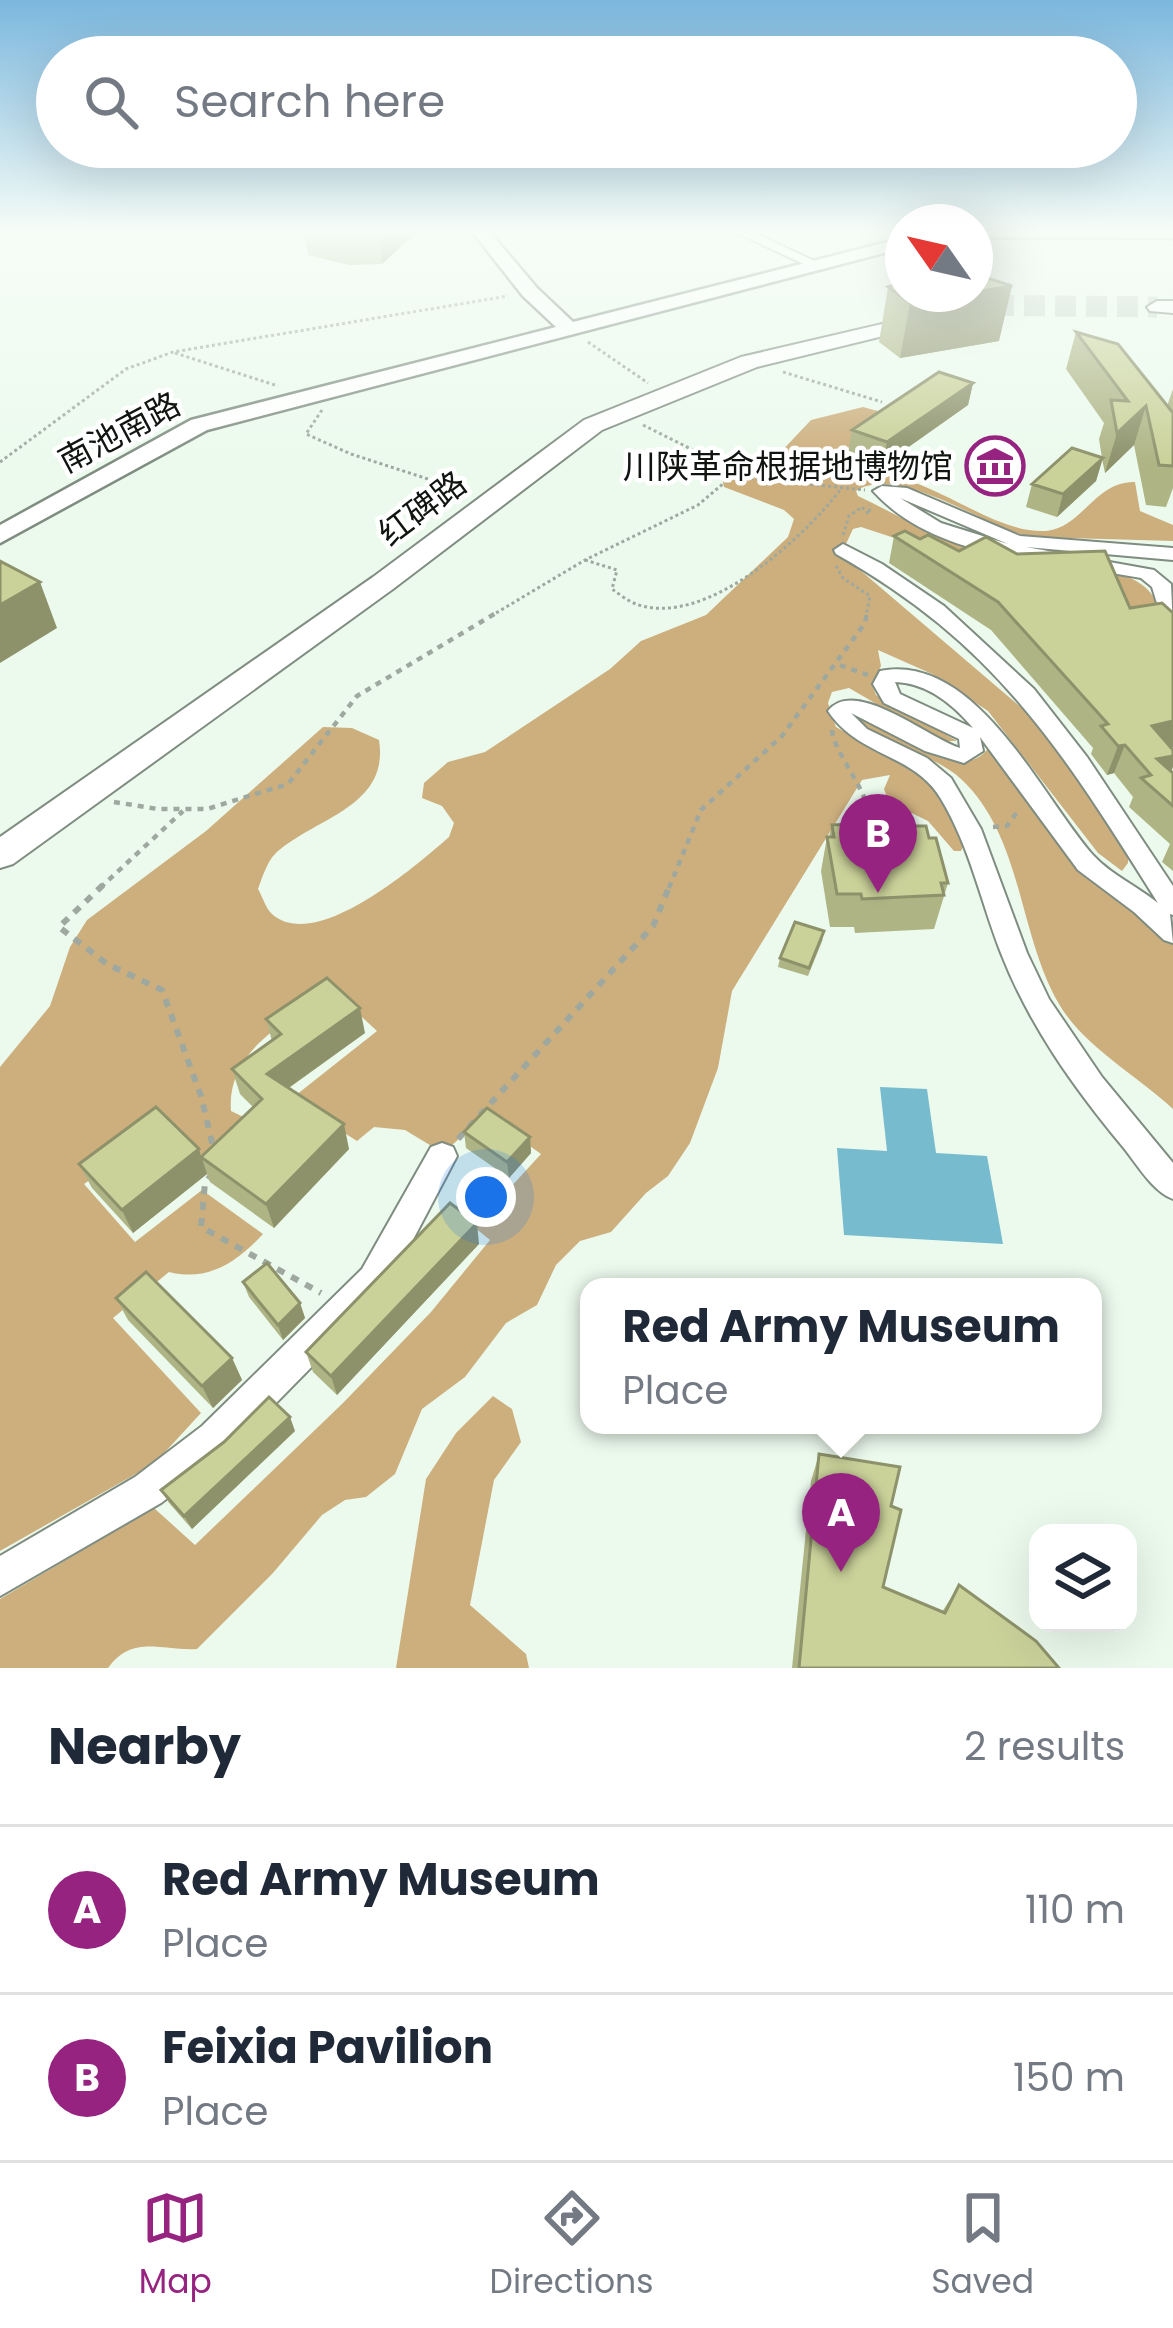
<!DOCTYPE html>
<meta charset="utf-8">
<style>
body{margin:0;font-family:Poppins,"Noto Sans SC",sans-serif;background:#f2f2f3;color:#1f2937}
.controls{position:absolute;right:36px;bottom:36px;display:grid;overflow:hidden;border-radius:24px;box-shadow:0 12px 48px #0002}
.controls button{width:108px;height:108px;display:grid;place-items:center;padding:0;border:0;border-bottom:3px solid #e0e1e3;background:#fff;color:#1f2937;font:60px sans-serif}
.compass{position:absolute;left:885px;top:204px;width:108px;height:108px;border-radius:50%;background:#fff;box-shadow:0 12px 48px #0002;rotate:304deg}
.you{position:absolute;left:486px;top:1197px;width:42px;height:42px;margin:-30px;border:9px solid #fff;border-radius:50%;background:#1a73e8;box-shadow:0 0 0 18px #1a73e833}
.badge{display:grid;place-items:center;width:78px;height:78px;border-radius:50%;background:#972381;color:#fff;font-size:39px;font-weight:700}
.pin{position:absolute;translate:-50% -99px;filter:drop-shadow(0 3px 6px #0008)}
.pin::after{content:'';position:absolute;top:63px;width:42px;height:36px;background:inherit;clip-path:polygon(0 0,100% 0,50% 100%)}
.popup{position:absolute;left:580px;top:1278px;width:522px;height:156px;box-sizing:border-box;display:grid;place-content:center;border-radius:24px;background:#fff;filter:drop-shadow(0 3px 9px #0005);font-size:39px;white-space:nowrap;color:#747a83}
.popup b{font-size:45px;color:#1f2937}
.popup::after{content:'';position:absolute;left:50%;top:100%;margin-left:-24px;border:24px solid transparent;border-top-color:#fff}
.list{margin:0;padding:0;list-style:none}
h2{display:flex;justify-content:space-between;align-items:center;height:156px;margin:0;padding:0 48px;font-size:51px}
h2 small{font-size:39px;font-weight:400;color:#747a83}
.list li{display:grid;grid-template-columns:78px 1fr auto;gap:36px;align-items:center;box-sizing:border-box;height:168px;padding:0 48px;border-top:3px solid #e0e1e3}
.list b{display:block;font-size:45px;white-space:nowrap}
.list p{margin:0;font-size:39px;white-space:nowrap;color:#747a83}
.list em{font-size:39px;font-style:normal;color:#747a83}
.icon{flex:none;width:66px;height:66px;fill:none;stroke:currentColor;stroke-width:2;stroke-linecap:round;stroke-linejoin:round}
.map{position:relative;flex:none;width:1173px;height:1668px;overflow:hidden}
.search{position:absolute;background:#fff;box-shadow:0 12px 48px #0002;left:36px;right:36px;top:36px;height:132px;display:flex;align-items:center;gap:30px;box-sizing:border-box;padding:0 42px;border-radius:66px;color:#747a83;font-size:45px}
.sheet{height:492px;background:#fff}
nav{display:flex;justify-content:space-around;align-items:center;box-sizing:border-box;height:168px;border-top:3px solid #e0e1e3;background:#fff;font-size:33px;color:#747a83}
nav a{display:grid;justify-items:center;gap:6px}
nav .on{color:#972381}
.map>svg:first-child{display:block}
.forest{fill:#cdaf7e}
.water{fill:#77bbce}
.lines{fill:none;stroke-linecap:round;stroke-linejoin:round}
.primary-tunnel{stroke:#cbd8cc;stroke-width:21;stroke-dasharray:21 10;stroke-linecap:butt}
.street-casing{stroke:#7f8c80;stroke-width:4}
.secondary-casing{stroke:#7f8c80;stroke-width:5}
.primary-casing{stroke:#7f8c80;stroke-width:4}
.path-far2{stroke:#9ea89e;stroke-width:3;stroke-dasharray:3 3;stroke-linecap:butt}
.path-far1{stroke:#9ea89e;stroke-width:4.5;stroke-dasharray:6 6;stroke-linecap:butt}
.path{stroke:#9ea89e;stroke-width:6;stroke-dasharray:8 8;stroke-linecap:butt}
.street{fill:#fff;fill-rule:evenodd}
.secondary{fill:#fff;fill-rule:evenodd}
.primary{fill:#fff;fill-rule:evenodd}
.wall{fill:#aeb484}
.shaded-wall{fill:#8d926b}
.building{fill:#cad199;stroke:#8d926b;stroke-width:3}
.labels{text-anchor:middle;stroke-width:9;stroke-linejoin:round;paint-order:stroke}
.far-street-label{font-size:33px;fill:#111511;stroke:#fff}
.far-poi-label{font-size:33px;fill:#111511;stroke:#fff;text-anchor:end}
</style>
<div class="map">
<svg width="1173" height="1668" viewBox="0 0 1173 1668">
<rect width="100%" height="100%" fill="#ecfaed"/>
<!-- forest -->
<path class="forest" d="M 863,407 L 896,416 L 843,451 L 870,464 L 874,474 C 934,476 992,534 1046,531 C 1082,528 1095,481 1135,482 L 1140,511 L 1173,525 L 1173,541 L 1032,537 C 986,528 898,463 856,491 L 858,496 C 894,513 932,536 969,547 C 1014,560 1145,556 1157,605 L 1134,617 L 861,527 L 853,529 L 845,546 L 846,558 L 1036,720 L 1128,850 L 1128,863 L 1122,871 L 1098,853 L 988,711 L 932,674 L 878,650 L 881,666 L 872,684 L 876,695 L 957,741 L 940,741 L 849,688 L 832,692 L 828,703 L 836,727 L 913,769 L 938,791 L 965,842 L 961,851 L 954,851 L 928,821 L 889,802 L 884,789 L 890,775 L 862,780 L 732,991 L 718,1068 L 690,1143 L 668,1176 L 646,1193 L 611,1232 L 580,1241 L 556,1265 L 537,1305 L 506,1323 L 465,1377 L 422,1409 L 395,1474 L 366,1497 L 345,1500 L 322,1515 L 273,1573 L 197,1649 C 160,1651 133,1634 108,1668 L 0,1668 L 0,1599 L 154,1508 L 195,1545 L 343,1403 L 431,1312 L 490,1240 L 474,1227 L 541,1154 L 486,1115 L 443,1153 L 405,1130 L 374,1127 L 357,1141 L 291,1099 L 377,1031 L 338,995 C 291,1016 226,1049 231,1111 L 258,1124 L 214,1167 L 170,1125 L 84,1184 L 135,1242 L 202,1190 L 263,1234 C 237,1262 208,1282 169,1272 L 113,1318 L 201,1413 L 155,1463 L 0,1551 L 0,1067 L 50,1006 L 70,947 L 87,920 L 206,831 L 323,727 L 352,728 L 379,740 C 390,808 313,818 275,854 C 267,862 262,878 258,889 C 262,896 266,908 271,913 C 314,955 417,865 449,837 L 454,823 L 442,806 L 422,798 L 424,783 L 448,762 L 485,752 L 610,669 L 641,641 L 706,615 L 788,537 L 794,519 L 784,510 L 724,487 L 722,478 L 735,466 L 776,457 L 811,420 Z
M 865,719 C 894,734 964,786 989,747 L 1082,873 L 1134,905 L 1173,942 L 1173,1109 C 1137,1075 1084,1047 1059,1004 C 1018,934 1023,837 961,779 C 932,752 884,748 857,720 Z
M 493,1396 L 512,1409 L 521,1442 L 494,1480 L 470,1605 L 526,1654 L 529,1668 L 396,1668 L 426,1479 L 456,1433 Z"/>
<!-- water -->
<path class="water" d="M 880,1087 L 927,1089 L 936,1153 L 987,1156 L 1003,1244 L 844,1235 L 837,1148 L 887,1151 Z"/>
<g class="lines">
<!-- primary-tunnel -->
<path class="primary-tunnel" d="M 962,305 L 1157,307"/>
<!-- street casing -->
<g class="street-casing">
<path id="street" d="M 731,230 L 748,230 L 823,265 L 812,268 Z
M 882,486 L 907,488 L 1020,536 L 1173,548 L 1173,560 L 1026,547 L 1154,570 L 1171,584 L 1173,629 L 1163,623 L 1152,587 L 1141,578 C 1054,561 937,562 873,491 ZM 900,498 L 1008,544 L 941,523 Z
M 843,544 L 882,564 L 944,606 L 1034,689 L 1087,757 L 1173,886 L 1173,915 L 1170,914 L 1173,943 L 1164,940 L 1134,912 L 1078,870 L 980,737 L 983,751 L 964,763 L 925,751 L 851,713 L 867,729 L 927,758 L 951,778 L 981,829 L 1027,953 L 1049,999 L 1102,1077 L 1173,1163 L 1173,1199 C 1152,1191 1137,1164 1123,1147 C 1074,1088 1029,1025 1001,953 C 981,902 970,847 941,799 C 914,753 858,757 828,711 C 854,676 928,738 960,748 L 959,739 L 884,703 L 873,684 L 880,671 C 975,652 1040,794 1092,854 C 1111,875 1137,886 1158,903 C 1063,752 998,645 836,554 L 834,550 ZM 895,682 C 927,683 953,704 973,728 L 900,694 Z
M 442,1143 L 453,1147 L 457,1156 L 386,1291 L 228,1452 L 161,1503 L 0,1596 L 0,1556 L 135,1477 L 202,1426 L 362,1269 L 431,1147 Z"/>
</g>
<!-- secondary casing -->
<g class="secondary-casing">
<path id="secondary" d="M 471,230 L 488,230 L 537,288 L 573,322 L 903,238 L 903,248 L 207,430 L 0,543 L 0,525 L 191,420 L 556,327 L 523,296 Z
M 975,230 L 1173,230 L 1173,238 L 975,237 Z"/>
</g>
<!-- primary casing -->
<g class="primary-casing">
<path id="primary" d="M 1157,301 L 1173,301 L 1173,313 L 1150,311 L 1147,307 Z
M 925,314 L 932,316 L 932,324 L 757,367 L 602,430 L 393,589 L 13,864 L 0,868 L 0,837 L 373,577 L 584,420 L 741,357 Z"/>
</g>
<!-- path-far2 -->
<path class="path-far2" d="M 588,342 L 648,383
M 175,353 L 278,386
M 783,372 L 882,402
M 322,410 L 306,434 L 351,454 L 471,493
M 643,425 L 749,478 L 865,490
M 0,462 L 126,369 L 173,352 L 508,296
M 843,535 L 849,516 L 862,507 L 869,514 L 870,505
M 585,560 L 617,570 L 612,589 C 619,594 628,601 636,604 C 704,629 803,539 840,490
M 836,566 L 843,578 L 870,596 L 866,616
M 491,616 L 585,560 L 698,505 L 737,472"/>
<!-- path-far1 -->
<path class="path-far1" d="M 840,665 L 868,675
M 832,730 C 832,749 869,792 874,827
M 114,802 L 158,809 L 207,809 L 288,784 L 357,696 L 496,613
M 993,827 L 1007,826 L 1020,808
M 100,888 L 183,811
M 669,888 L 701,810 L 782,736 L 865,623 L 867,613"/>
<!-- path -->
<path class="path" d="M 103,885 L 59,927 L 107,964 L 162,990 L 201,1096 L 213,1147
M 458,1139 L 653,926 L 670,885
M 213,1173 L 205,1183 L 201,1227 L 321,1293"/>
<!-- street -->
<use href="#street" class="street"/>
<!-- secondary -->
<use href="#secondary" class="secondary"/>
<!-- primary -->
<use href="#primary" class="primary"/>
</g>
<!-- wall -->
<path class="wall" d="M 304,230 L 415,230 L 416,233 L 382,264 L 349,265 L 308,255 Z
M 888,287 L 999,341 L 900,358 L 879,342 Z
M 1076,332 L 1167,406 L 1173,389 L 1173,488 L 1166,507 L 1146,505 L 1134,445 L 1105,473 L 1102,459 L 1096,481 L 1057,517 L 1026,507 L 1032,484 L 1102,458 L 1099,439 L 1104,423 L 1066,369 Z
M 973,383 L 968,405 L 883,465 L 848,452 L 852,430 Z
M 928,535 L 1173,750 L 1171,771 L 1173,773 L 1173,871 L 1162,862 L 1170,844 L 1129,807 L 1133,797 L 1114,773 L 1107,775 L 1091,754 L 1093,748 L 991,630 L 889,563 L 894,536 L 920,539 Z
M 832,825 L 909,826 L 929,838 L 948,883 L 934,929 L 855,933 L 854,927 L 830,927 L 821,871 L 827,837 L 829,837 Z
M 823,939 L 808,976 L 778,967 L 780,958 Z
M 266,1019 L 365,1033 L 289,1088 L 349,1149 L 274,1228 L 210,1182 L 207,1174 L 133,1233 L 92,1188 L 79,1164 L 202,1156 L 253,1107 L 240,1094 L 232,1069 L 272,1041 Z
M 464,1132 L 530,1137 L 531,1153 L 509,1178 L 466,1148 Z
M 479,1244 L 337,1395 L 313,1372 L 306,1352 Z
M 243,1282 L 300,1303 L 305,1318 L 283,1340 L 249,1297 Z
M 116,1298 L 232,1358 L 242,1380 L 213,1408 L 128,1320 Z
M 295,1431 L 192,1529 L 169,1503 L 161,1490 Z
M 819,1454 L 891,1506 L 883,1587 L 942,1612 L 959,1585 L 1059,1668 L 792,1668 L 811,1481 Z"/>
<!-- shaded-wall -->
<path class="shaded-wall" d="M 379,230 L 415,230 L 416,233 L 382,264 Z
M 1012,286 L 999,341 L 900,358 L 910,303 L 964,294 L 975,294 L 975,292 Z
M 973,383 L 968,405 L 883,465 L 887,442 Z
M 1146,406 L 1134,445 L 1105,473 L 1117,433 Z
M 1103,458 L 1096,481 L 1057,517 L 1063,494 Z
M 40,582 L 57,628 L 0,663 L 0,605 Z
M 1173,721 L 1173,747 L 1140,755 L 1152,726 Z
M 1125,745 L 1114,773 L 1107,775 L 1118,746 Z
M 1173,756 L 1173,767 L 1166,784 L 1157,759 Z
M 360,1008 L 365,1033 L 274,1098 L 267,1074 Z
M 344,1124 L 349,1149 L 274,1228 L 266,1204 Z
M 530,1137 L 531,1153 L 509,1178 L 507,1162 Z
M 199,1149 L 207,1174 L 133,1233 L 122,1210 Z
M 477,1223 L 479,1244 L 337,1395 L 331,1376 Z
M 300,1303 L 305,1318 L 283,1340 L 278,1325 Z
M 232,1358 L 242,1380 L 213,1408 L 202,1386 Z
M 290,1417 L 295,1431 L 192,1529 L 184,1516 Z"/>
<!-- building -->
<path class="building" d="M 975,274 L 1012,286 L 975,292 Z
M 903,283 L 903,294 L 964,294 L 910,303 L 888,287 Z
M 1076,332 L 1118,344 L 1173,413 L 1173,466 L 1159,465 L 1146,406 L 1117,433 L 1111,400 L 1128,401 Z
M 939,372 L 973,383 L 887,442 L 852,430 Z
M 1072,448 L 1103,458 L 1063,494 L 1032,484 Z
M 905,531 L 920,539 L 928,535 L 959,551 L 986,537 L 1017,554 L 1105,551 L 1130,608 L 1162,603 L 1173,613 L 1173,721 L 1152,726 L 1173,750 L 1173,756 L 1157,759 L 1173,773 L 1173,806 L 1141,778 L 1151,775 L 1125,745 L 1118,746 L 1101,726 L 1108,724 L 998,602 L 894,536 Z
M 0,561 L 40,582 L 0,605 Z
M 908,822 L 909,826 L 926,826 L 929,838 L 936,838 L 948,883 L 941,883 L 944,895 L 862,899 L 861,894 L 837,894 L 827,837 L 834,837 L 832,825 Z
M 795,922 L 824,931 L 809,968 L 780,958 Z
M 327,978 L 360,1008 L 267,1074 L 344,1124 L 266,1204 L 201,1157 L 262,1099 L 232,1069 L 281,1034 L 266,1019 Z
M 156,1107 L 199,1149 L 122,1210 L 79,1164 Z
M 487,1108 L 530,1137 L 507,1162 L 464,1132 Z
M 450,1203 L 477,1223 L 331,1376 L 306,1352 Z
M 267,1263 L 300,1303 L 278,1325 L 243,1282 Z
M 146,1272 L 232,1358 L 202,1386 L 116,1298 Z
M 269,1397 L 290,1417 L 184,1516 L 161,1490 L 224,1442 Z
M 819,1454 L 900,1467 L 891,1506 L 901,1510 L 883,1587 L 945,1613 L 959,1585 L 1036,1641 L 1059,1668 L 799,1668 Z"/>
<!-- sky -->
<linearGradient id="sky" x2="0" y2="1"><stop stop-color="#7bb7de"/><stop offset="0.5" stop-color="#f6fdf7"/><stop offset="1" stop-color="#f6fdf7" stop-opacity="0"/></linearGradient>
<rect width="1173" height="464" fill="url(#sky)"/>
<!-- icons -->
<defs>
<g id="museum-ring" transform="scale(3)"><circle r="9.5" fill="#fff" stroke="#972381" stroke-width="1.5"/><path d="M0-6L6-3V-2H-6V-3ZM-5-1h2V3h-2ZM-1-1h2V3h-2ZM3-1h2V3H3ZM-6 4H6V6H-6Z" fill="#972381"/></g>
</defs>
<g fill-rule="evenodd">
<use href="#museum-ring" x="995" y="466"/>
</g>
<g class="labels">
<!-- far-street labels -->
<g class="far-street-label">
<text transform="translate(119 432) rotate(-28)" y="12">南池南路</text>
<text transform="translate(422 508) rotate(-37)" y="12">红碑路</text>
</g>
<!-- far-poi labels -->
<g class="far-poi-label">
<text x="953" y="478">川陕革命根据地博物馆</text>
</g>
</g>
</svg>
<div class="controls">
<button><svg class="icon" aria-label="layers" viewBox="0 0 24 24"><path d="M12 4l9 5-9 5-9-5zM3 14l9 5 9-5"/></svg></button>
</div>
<svg class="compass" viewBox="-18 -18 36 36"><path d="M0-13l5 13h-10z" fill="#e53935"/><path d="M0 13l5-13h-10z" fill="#747a83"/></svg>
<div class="you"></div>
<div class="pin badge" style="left:841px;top:1572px">A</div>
<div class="popup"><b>Red Army Museum</b>Place</div>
<div class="pin badge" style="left:878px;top:893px">B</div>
<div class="search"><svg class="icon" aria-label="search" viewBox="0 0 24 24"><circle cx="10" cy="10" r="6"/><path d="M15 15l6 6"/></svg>Search here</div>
</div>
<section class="sheet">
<h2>Nearby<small>2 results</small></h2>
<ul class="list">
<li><span class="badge">A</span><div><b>Red Army Museum</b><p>Place</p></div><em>110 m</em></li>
<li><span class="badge">B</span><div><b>Feixia Pavilion</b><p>Place</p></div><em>150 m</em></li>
</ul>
</section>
<nav>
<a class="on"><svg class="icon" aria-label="map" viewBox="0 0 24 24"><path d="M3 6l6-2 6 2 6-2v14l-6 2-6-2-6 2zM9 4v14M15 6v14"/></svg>Map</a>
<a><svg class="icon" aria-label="directions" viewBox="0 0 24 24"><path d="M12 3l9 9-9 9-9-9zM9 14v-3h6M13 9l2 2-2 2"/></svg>Directions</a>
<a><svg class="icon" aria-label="saved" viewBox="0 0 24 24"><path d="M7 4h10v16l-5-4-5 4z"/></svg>Saved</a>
</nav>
